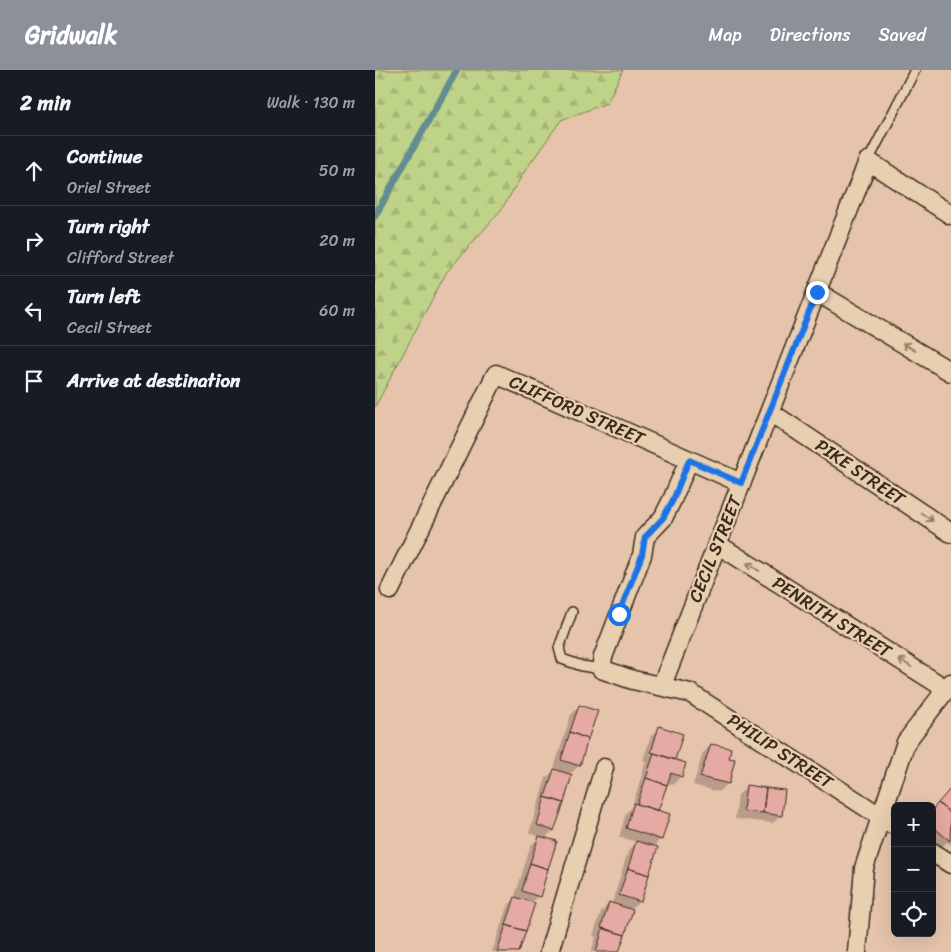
<!DOCTYPE html>
<meta charset="utf-8">
<style>
body{margin:0;font-family:Sriracha,sans-serif;background:#242831;color:#f1f3f6}
.controls{position:absolute;right:15px;bottom:15px;display:grid;overflow:hidden;border-radius:8px;box-shadow:0 5px 20px #0002}
.controls button{width:45px;height:45px;display:grid;place-items:center;padding:0;border:0;border-bottom:1px solid #363941;background:#171b24;color:#f1f3f6;font:25px sans-serif}
.stop{position:absolute;width:15px;height:15px;margin:-11px;border:4px solid #1a73e8;border-radius:50%;background:#fff}
.stop.end{background:#1a73e8;border-color:#fff;box-shadow:0 1px 5px #0008}
.list{margin:0;padding:0;list-style:none}
h2{display:flex;justify-content:space-between;align-items:center;height:65px;margin:0;padding:0 20px;font-size:21px}
h2 small{font-size:16px;font-weight:400;color:#9ea1a6}
.list li{display:grid;grid-template-columns:32px 1fr auto;gap:15px;align-items:center;box-sizing:border-box;height:70px;padding:0 20px;border-top:1px solid #363941}
.list b{display:block;font-size:19px;white-space:nowrap}
.list p{margin:0;font-size:16px;white-space:nowrap;color:#9ea1a6}
.list em{font-size:16px;font-style:normal;color:#9ea1a6}
.icon{flex:none;width:28px;height:28px;fill:none;stroke:currentColor;stroke-width:2;stroke-linecap:round;stroke-linejoin:round}
.map{position:relative;flex:none;width:576px;height:882px;overflow:hidden}
header{display:flex;align-items:center;gap:30px;box-sizing:border-box;height:70px;padding:0 25px;background:#8c9099;color:#fff}
header strong{font-size:24px}
nav{display:flex;gap:28px;margin-inline-start:auto;font-size:18px}
main{display:flex}
aside{flex:1;background:#171b24}
.map>svg:first-child{display:block}
.forest{fill:url(#forest-firs);stroke:#7c7e53}
.shadow{fill:#0003}
.lines{fill:none;stroke-linecap:round;stroke-linejoin:round}
.stream{stroke:#648c91;stroke-width:7}
.building{fill:#e5aaa3;stroke:#3b2a1e}
.service-casing{stroke:#3b2a1e;stroke-width:12}
.minor-casing{stroke:#3b2a1e;stroke-width:21}
.service{stroke:#e7cfb0;stroke-width:9}
.minor{stroke:#e7cfb0;stroke-width:18}
.oneway{stroke:#917c67}
.route{stroke:#1a73e8;stroke-width:6}
.labels{text-anchor:middle;stroke-width:4.5;stroke-linejoin:round;paint-order:stroke}
.street-label{font-size:18px;fill:#3b2a1e;stroke:#e7cfb0}
</style>
<header>
<strong>Gridwalk</strong>
<nav><a>Map</a><a>Directions</a><a>Saved</a></nav>
</header>
<main>
<aside>
<h2>2 min<small>Walk · 130 m</small></h2>
<ul class="list">
<li><svg class="icon" aria-label="ahead" viewBox="0 0 24 24"><path d="M12 20V5M6 11l6-6 6 6"/></svg><div><b>Continue</b><p>Oriel Street</p></div><em>50 m</em></li>
<li><svg class="icon" aria-label="right" viewBox="0 0 24 24"><path d="M7 20v-9h11M14 6l5 5-5 5"/></svg><div><b>Turn right</b><p>Clifford Street</p></div><em>20 m</em></li>
<li><svg class="icon" aria-label="left" viewBox="0 0 24 24"><path d="M17 20v-9H6M10 6l-5 5 5 5"/></svg><div><b>Turn left</b><p>Cecil Street</p></div><em>60 m</em></li>
<li><svg class="icon" aria-label="arrive" viewBox="0 0 24 24"><path d="M6 21V4h12l-3 4 3 4H6"/></svg><div><b>Arrive at destination</b></div></li>
</ul>
</aside>
<div class="map">
<svg width="576" height="882" viewBox="0 0 576 882">
<defs>
<pattern id="forest-firs" width="22" height="20" patternUnits="userSpaceOnUse" patternTransform="scale(1.25)"><rect width="22" height="20" fill="#bed388"/><path d="M5 1l3.5 6h-7zM16 11l3.5 6h-7z" fill="#a4b575"/></pattern>
</defs>
<rect width="100%" height="100%" fill="#e6c4ac"/>
<filter id="ink" filterUnits="userSpaceOnUse"><feTurbulence type="fractalNoise" baseFrequency=".02" numOctaves="2"/><feDisplacementMap in="SourceGraphic" scale="10" xChannelSelector="R" yChannelSelector="G"/><feConvolveMatrix kernelMatrix="1 2 1 2 8 2 1 2 1" color-interpolation-filters="sRGB"/></filter>
<g filter="url(#ink)">
<!-- forest -->
<path class="forest" d="M 0,0 L 248,0 L 232,33 L 186,50 L 150,101 L 126,140 L 71,203 L 0,337 Z"/>
<!-- shadow -->
<path class="shadow" d="M 204,636 L 204,696 L 194,705 L 178,760 L 170,769 L 164,826 L 156,833 L 143,882 L 117,882 L 132,837 L 139,829 L 156,775 L 165,767 L 154,763 L 171,708 L 181,699 L 179,698 L 196,645 Z
M 285,658 L 306,706 L 298,715 L 291,713 L 282,741 L 286,769 L 278,777 L 265,831 L 256,840 L 243,882 L 216,882 L 221,867 L 218,866 L 226,842 L 234,833 L 237,834 L 253,781 L 262,772 L 244,767 L 251,743 L 256,738 L 263,718 L 271,691 L 268,690 L 276,666 Z
M 336,675 L 352,689 L 353,713 L 344,722 L 318,715 L 328,683 Z
M 372,717 L 406,745 L 398,753 L 360,749 L 363,725 Z
M 576,718 L 576,775 L 572,772 L 566,778 L 557,771 L 557,740 Z"/>
<g class="lines">
<!-- stream -->
<path class="stream" d="M 0,146 L 82,0"/>
</g>
<!-- building -->
<path class="building" d="M 204,635 L 223,641 L 213,669 L 195,662 Z
M 284,656 L 308,664 L 300,690 L 276,682 Z
M 195,662 L 213,669 L 205,696 L 186,690 Z
M 336,674 L 356,678 L 354,688 L 360,689 L 354,714 L 325,707 Z
M 279,683 L 311,693 L 307,707 L 296,703 L 292,715 L 271,708 Z
M 179,699 L 197,705 L 189,733 L 170,727 Z
M 271,708 L 292,715 L 283,741 L 262,734 Z
M 371,715 L 391,718 L 388,743 L 368,741 Z
M 391,718 L 410,720 L 407,746 L 388,743 Z
M 576,718 L 576,744 L 563,733 Z
M 170,727 L 189,733 L 179,761 L 162,755 Z
M 259,733 L 295,744 L 287,770 L 251,758 Z
M 563,733 L 576,744 L 575,771 L 557,756 L 557,740 Z
M 164,766 L 182,771 L 173,799 L 155,793 Z
M 261,771 L 283,777 L 274,805 L 253,798 Z
M 155,793 L 173,799 L 165,827 L 147,821 Z
M 253,798 L 274,805 L 266,832 L 244,825 Z
M 140,827 L 160,833 L 151,861 L 131,855 Z
M 234,832 L 258,840 L 250,865 L 226,858 Z
M 131,855 L 151,861 L 144,882 L 122,882 Z
M 228,858 L 250,865 L 244,882 L 221,882 Z"/>
<g class="lines">
<!-- service casing -->
<g class="service-casing">
<path id="service" d="M 493,91 L 540,0
M 197,542 L 184,578 L 187,589 L 207,596 L 226,599"/>
</g>
<!-- minor casing -->
<g class="minor-casing">
<path id="minor" d="M 442,222 L 576,302
M 395,342 L 576,463
M 314,390 L 297,430 L 288,448 L 270,467 L 267,485 L 228,587 L 226,599 L 258,610 L 315,623 L 520,756
M 342,474 L 571,619
M 15,520 L 121,304 L 366,413
M 287,615 L 493,91 L 576,145
M 557,782 L 576,794
M 174,882 L 229,698
M 482,882 L 489,798 L 531,672 L 576,613"/>
</g>
<!-- service -->
<use href="#service" class="service"/>
<!-- minor -->
<use href="#minor" class="minor"/>
</g>
<!-- one-way arrows -->
<defs><path id="oneway-shaft" d="M-6 0H5M1.5-3L5.5 0L1.5 3" fill="none" stroke-width="1.6" stroke-linecap="round" stroke-linejoin="round" transform="scale(1.25)"/></defs>
<g class="oneway">
<use href="#oneway-shaft" transform="translate(534 277) rotate(-149)"/>
<use href="#oneway-shaft" transform="translate(552 447) rotate(34)"/>
<use href="#oneway-shaft" transform="translate(378 497) rotate(-148)"/>
<use href="#oneway-shaft" transform="translate(530 593) rotate(-148)"/>
</g>
</g>
<g class="lines" filter="url(#ink)">
<!-- route -->
<path class="route" d="M 244,544 L 267,485 L 270,467 L 288,448 L 298,430 L 314,390 L 366,413 L 442,222"/>
</g>
<g class="labels">
<!-- street labels -->
<g class="street-label">
<text transform="translate(202 340) rotate(24)" y="6">CLIFFORD STREET</text>
<text transform="translate(485 402) rotate(34)" y="6">PIKE STREET</text>
<text transform="translate(340 479) rotate(-68)" y="6">CECIL STREET</text>
<text transform="translate(457 547) rotate(32)" y="6">PENRITH STREET</text>
<text transform="translate(405 681) rotate(33)" y="6">PHILIP STREET</text>
</g>
</g>
</svg>
<div class="controls">
<button>+</button>
<button>−</button>
<button><svg class="icon" aria-label="locate" viewBox="0 0 24 24"><circle cx="12" cy="12" r="6"/><path d="M12 2v4M12 18v4M2 12h4M18 12h4"/></svg></button>
</div>
<div class="stop" style="left:244px;top:544px"></div>
<div class="stop end" style="left:442px;top:222px"></div>
</div>
</main>
